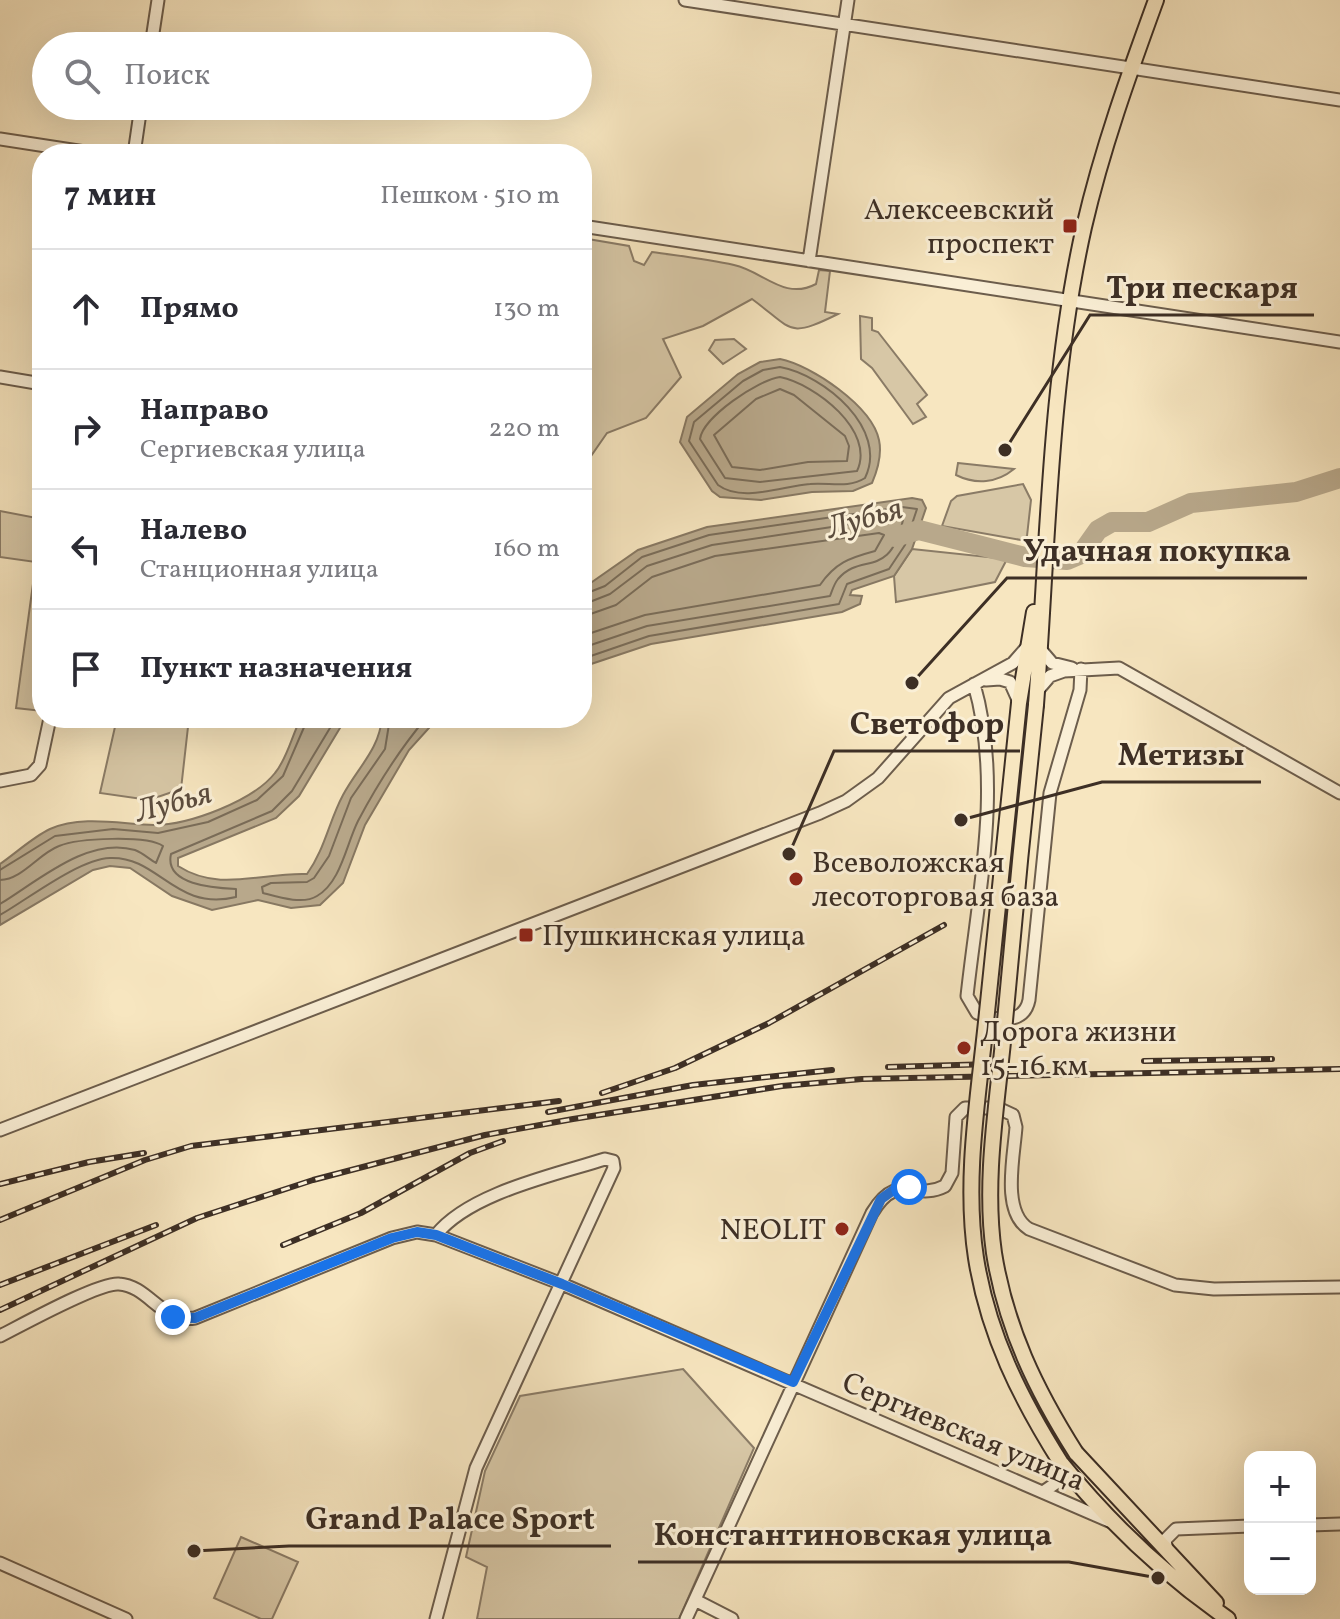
<!DOCTYPE html>
<html lang="ru">
<meta charset="utf-8">
<style>
body{margin:0;font-family:Vollkorn,serif;background:#f7f7f7;color:#2b2b33}
.controls{position:absolute;right:24px;bottom:24px;display:grid;overflow:hidden;border-radius:16px;box-shadow:0 8px 32px #0002}
.controls button{width:72px;height:72px;display:grid;place-items:center;padding:0;border:0;border-bottom:2px solid #e1e1e2;background:#fff;color:#2b2b33;font:40px sans-serif}
.stop{position:absolute;width:24px;height:24px;margin:-18px;border:6px solid #1a73e8;border-radius:50%;background:#fff}
.stop.end{background:#1a73e8;border-color:#fff;box-shadow:0 2px 8px #0008}
.list{margin:0;padding:0;list-style:none}
h2{display:flex;justify-content:space-between;align-items:center;height:104px;margin:0;padding:0 32px;font-size:34px}
h2 small{font-size:26px;font-weight:400;color:#7c7c81}
.list li{display:grid;grid-template-columns:52px 1fr auto;gap:24px;align-items:center;box-sizing:border-box;height:120px;padding:0 32px;border-top:2px solid #e1e1e2}
.list b{display:block;font-size:30px;white-space:nowrap}
.list p{margin:0;font-size:26px;white-space:nowrap;color:#7c7c81}
.list em{font-size:26px;font-style:normal;color:#7c7c81}
.icon{flex:none;width:44px;height:44px;fill:none;stroke:currentColor;stroke-width:2;stroke-linecap:round;stroke-linejoin:round}
.map{position:relative;flex:none;width:1340px;height:1619px;overflow:hidden}
.search{position:absolute;background:#fff;box-shadow:0 8px 32px #0002;left:32px;top:32px;width:560px;height:88px;display:flex;align-items:center;gap:20px;box-sizing:border-box;padding:0 28px;border-radius:44px;color:#7c7c81;font-size:30px}
.panel{position:absolute;background:#fff;box-shadow:0 8px 32px #0002;left:32px;top:144px;width:560px;height:584px;border-radius:32px}
.map>svg:first-child{display:block}
.green{fill:#d7c7a6;stroke:#8a7b66;stroke-width:2}
.water{fill:#b8a88b;stroke:#877862;stroke-width:2}
.lines{fill:none;stroke-linecap:round;stroke-linejoin:round}
.shore{stroke:#7a6c58;stroke-width:2}
.river{stroke:#b8a88b;stroke-width:20}
.minor-casing{stroke:#6c5d4c;stroke-width:15}
.major-casing{stroke:#3d2f25;stroke-width:18}
.minor{stroke:#faefd6;stroke-width:11}
.major{stroke:#f7e6c0;stroke-width:14}
.rail-casing{stroke:#3d2f25;stroke-width:6}
.rail{stroke:#faefd6;stroke-width:3;stroke-dasharray:9;stroke-linecap:butt}
.major-bridge-casing{stroke:#3d2f25;stroke-width:18;stroke-linecap:butt}
.major-bridge{stroke:#f7e6c0;stroke-width:14}
.route{stroke:#1a73e8;stroke-width:10}
.poi-dot{fill:#8f2418;stroke:#faefd6;stroke-width:3}
.labels{text-anchor:middle;stroke-width:6;stroke-linejoin:round;paint-order:stroke}
.poi-label{font-size:30px;fill:#3d2f25;stroke:#faefd6;text-anchor:start}
.street-label{font-size:30px;fill:#3d2f25;stroke:#faefd6}
.water-label{font-size:32px;font-style:italic;fill:#5c4d3e;stroke:#faefd6}
.leader{fill:none;stroke:#3d2f25;stroke-width:3}
.callout-dot{fill:#3d2f25;stroke:#faefd6;stroke-width:3}
.callout-label{font-size:32px;text-anchor:middle;font-weight:bold;fill:#3d2f25;stroke:#faefd6;stroke-width:6;stroke-linejoin:round;paint-order:stroke}
</style>
<div class="map">
<svg width="1340" height="1619" viewBox="0 0 1340 1619">
<rect width="100%" height="100%" fill="#f7e6c0"/>
<filter id="stains"><feTurbulence type="fractalNoise" baseFrequency=".0025" numOctaves="4"/><feColorMatrix values="0 0 0 0 .2 0 0 0 0 .09 0 0 0 0 .02 0 0 0 .5 -.17"/></filter>
<radialGradient id="worn" r=".72"><stop offset=".6" stop-color="#630" stop-opacity="0"/><stop offset="1" stop-color="#630" stop-opacity=".3"/></radialGradient>
<!-- green -->
<path class="green" d="M 582,238 L 629,246 L 634,261 L 644,265 L 652,252 C 679,256 707,259 734,265 C 763,271 784,301 816,284 L 819,270 L 830,271 L 825,312 L 838,314 C 787,339 794,330 752,299 L 703,326 L 663,339 L 681,377 L 646,418 L 607,433 L 582,469 Z
M 860,316 L 872,318 L 872,330 L 878,332 L 927,395 L 917,404 L 926,417 L 913,424 L 872,368 L 861,359 Z
M 734,339 L 746,349 L 723,364 L 709,350 L 715,340 Z
M 958,463 L 1014,469 C 997,483 976,485 956,475 Z
M 1023,484 L 1031,500 L 1027,536 L 1021,540 L 942,526 L 951,501 L 957,496 Z
M 0,511 L 42,519 L 42,711 L 16,708 L 36,562 L 0,557 Z
M 912,549 L 1007,559 L 995,582 L 896,602 L 894,576 Z
M 117,718 L 189,718 L 181,789 L 149,800 L 100,793 Z
M 683,1369 L 754,1448 L 679,1619 L 477,1619 L 487,1567 L 466,1557 L 485,1471 L 520,1396 Z
M 241,1537 L 298,1562 L 272,1619 L 261,1619 L 214,1598 Z"/>
<!-- water -->
<path class="water" d="M 780,359 C 811,365 872,406 879,440 C 882,454 878,469 872,483 L 853,491 L 812,492 L 761,500 L 720,497 L 712,491 L 680,442 L 687,417 L 738,374 L 760,362 Z
M 912,498 L 922,500 L 926,508 L 912,549 L 894,576 L 852,590 L 850,595 L 862,596 L 860,604 L 842,612 L 651,644 L 582,667 L 582,589 L 638,550 L 707,527 Z
M 301,718 L 346,718 L 299,796 L 276,818 L 178,858 L 178,866 C 220,893 262,872 307,874 C 325,849 329,821 343,795 C 358,767 379,750 382,718 L 438,718 L 409,750 L 365,825 L 343,883 L 320,905 L 291,908 L 258,900 L 212,910 L 172,896 L 130,868 L 110,866 L 93,870 L 0,925 L 0,864 C 16,853 33,837 50,829 C 82,815 120,824 154,825 C 189,825 253,801 275,773 C 287,759 292,735 301,718 Z"/>
<g class="lines">
<!-- shore -->
<path class="shore" d="M 780,367 C 824,375 889,429 865,478 C 848,489 829,482 810,484 C 783,486 742,503 718,485 L 689,441 L 694,422 L 743,381 L 763,370 Z
M 780,377 C 815,384 876,431 857,471 L 760,482 L 725,478 L 700,439 C 703,417 758,380 780,377 Z
M 780,389 L 794,395 L 845,436 L 849,446 L 847,461 L 808,462 L 760,470 L 732,467 L 714,435 L 756,399 Z
M 582,595 L 605,586 L 642,557 L 709,535 L 902,507 L 917,509 L 905,545 L 889,569 L 847,584 L 839,604 L 649,636 L 582,659
M 582,605 L 610,594 L 647,566 L 712,545 L 898,517 L 903,520 C 889,581 862,551 838,579 C 834,584 832,591 830,596 L 647,626 L 582,648
M 582,617 L 616,605 L 652,577 L 715,556 L 879,533 L 884,535 L 875,551 C 849,558 835,563 820,585 L 645,615 L 582,636
M 390,718 L 385,749 L 351,798 L 329,856 L 314,878 L 307,882 L 271,883 L 262,887 L 263,893 C 278,897 303,905 317,896 C 341,882 346,845 358,821 C 377,785 400,749 426,718
M 0,870 L 55,836 L 113,829 L 158,833 L 208,822 L 257,800 L 283,776 L 308,718
M 0,880 C 23,879 38,854 59,846 C 78,838 147,835 163,846 L 156,863 C 149,859 143,853 135,850 C 88,836 38,881 0,904
M 0,915 C 28,899 79,859 110,858 C 159,856 175,912 236,897 L 236,889 C 214,888 164,885 171,854 L 272,811 L 292,791 L 336,718"/>
<!-- river -->
<path class="river" d="M 895,537 L 919,530 L 1025,557 L 1067,560 L 1081,554 L 1098,530 L 1112,522 L 1148,522 L 1191,503 L 1296,492 L 1340,478"/>
<!-- minor casing -->
<g class="minor-casing">
<path id="minor" d="M 685,0 L 1340,100
M 151,46 L 158,0
M 0,139 L 98,154
M 134,154 L 141,106
M 582,226 L 1340,342
M 809,261 L 848,0
M 0,377 L 42,384
M 1040,649 L 1052,663 L 1072,668
M 986,680 L 1000,679 L 1010,682 L 1019,702
M 974,684 C 1003,784 978,894 967,996 L 977,1013 C 996,1021 1024,1025 1029,1000 L 1050,793 L 1080,690 L 1081,669
M 1038,690 L 1050,676 L 1064,671 L 1119,668 L 1340,793
M 0,781 L 31,775 L 40,765 L 50,718
M 0,1130 L 820,813 L 846,801 L 878,778 L 949,698 L 1013,663 L 1027,647
M 436,1235 L 562,1284 L 1109,1521
M 0,1336 C 22,1325 99,1282 119,1284 C 149,1286 161,1323 195,1318 L 392,1238 L 417,1232 L 436,1235 C 469,1193 555,1175 605,1159 L 613,1161 L 614,1168 L 476,1468 L 436,1619
M 1043,1492 L 1059,1481 L 1061,1463
M 1310,1525 L 1340,1524
M 1167,1551 L 1165,1540 L 1176,1529 L 1250,1526
M 0,1563 L 126,1619
M 695,1600 L 732,1619
M 686,1619 L 872,1213 C 898,1170 914,1202 945,1186 L 952,1173 L 956,1117 L 965,1108 L 998,1108 L 1013,1115 L 1016,1127 C 1014,1156 1001,1212 1029,1229 L 1175,1285 L 1214,1289 L 1340,1287"/>
</g>
<!-- major casing -->
<g class="major-casing">
<path id="major" d="M 1019,703 L 1034,612
M 1036,705 C 1048,546 1049,383 1084,227 C 1102,149 1129,74 1156,0
M 1076,1453 L 1216,1603
M 1061,1463 C 1108,1521 1166,1576 1228,1619"/>
</g>
<!-- minor -->
<use href="#minor" class="minor"/>
<!-- major -->
<use href="#major" class="major"/>
<!-- rail casing -->
<g class="rail-casing">
<path id="rail" d="M 1144,1061 L 1272,1059
M 888,1067 L 992,1064
M 602,1093 L 675,1068 L 769,1023 L 944,925
M 548,1112 L 693,1085 L 832,1070
M 0,1184 L 89,1162 L 144,1153
M 0,1220 L 145,1160 L 191,1146 L 559,1101
M 283,1245 L 361,1213 L 470,1153 L 503,1141
M 0,1285 L 156,1225
M 0,1310 L 197,1218 L 313,1180 L 485,1135 L 573,1119 L 782,1086 L 862,1079 L 1340,1069"/>
</g>
<!-- rail -->
<use href="#rail" class="rail"/>
<!-- major-bridge casing -->
<g class="major-bridge-casing">
<path id="major-bridge" d="M 1019,703 C 1008,810 997,916 986,1022 C 978,1099 964,1181 976,1258 C 988,1334 1020,1398 1061,1463
M 1036,705 C 1024,817 1013,930 1003,1042 C 996,1111 984,1184 994,1253 C 1006,1328 1036,1390 1076,1453"/>
</g>
<!-- major-bridge -->
<use href="#major-bridge" class="major-bridge"/>
</g>
<g class="lines">
<!-- route -->
<path class="route" d="M 173,1317 L 195,1318 L 392,1238 L 417,1232 L 436,1235 L 562,1284 L 793,1382 L 881,1199 L 895,1189 L 909,1187"/>
</g>
<!-- markers -->
<g class="poi-dot">
<rect x="1062" y="218" width="16" height="16" rx="4"/>
<circle cx="796" cy="879" r="8"/>
<rect x="518" y="927" width="16" height="16" rx="4"/>
<circle cx="964" cy="1048" r="8"/>
<circle cx="842" cy="1229" r="8"/>
</g>
<g class="labels">
<!-- poi labels -->
<g class="poi-label">
<text x="1054" y="219" text-anchor="end">Алексеевский<tspan x="1054" dy="34">проспект</tspan></text>
<text x="812" y="872">Всеволожская<tspan x="812" dy="34">лесоторговая база</tspan></text>
<text x="542" y="945">Пушкинская улица</text>
<text x="980" y="1041">Дорога жизни<tspan x="980" dy="34">15-16 км</tspan></text>
<text x="826" y="1239" text-anchor="end">NEOLIT</text>
</g>
<!-- street labels -->
<g class="street-label">
<text transform="translate(964 1431) rotate(23)" y="10">Сергиевская улица</text>
</g>
<!-- water labels -->
<g class="water-label">
<text transform="translate(864 517) rotate(-16)" y="11">Лубья</text>
<text transform="translate(173 801) rotate(-15)" y="11">Лубья</text>
</g>
</g>
<!-- callouts -->
<path class="leader" d="M1005 450L1090 315H1314M912 683L1007 578H1307M789 854L834 751H1020M961 820L1102 782H1261M194 1551L289 1546H611M1158 1578L1069 1562H638"/>
<g class="callout-dot">
<circle cx="1005" cy="450" r="8"/>
<circle cx="912" cy="683" r="8"/>
<circle cx="789" cy="854" r="8"/>
<circle cx="961" cy="820" r="8"/>
<circle cx="194" cy="1551" r="8"/>
<circle cx="1158" cy="1578" r="8"/>
</g>
<g class="callout-label">
<text x="1202" y="298">Три пескаря</text>
<text x="1157" y="561">Удачная покупка</text>
<text x="927" y="734">Светофор</text>
<text x="1181" y="765">Метизы</text>
<text x="450" y="1529">Grand Palace Sport</text>
<text x="853" y="1545">Константиновская улица</text>
</g>
<rect width="100%" height="100%" filter="url(#stains)"/>
<rect width="100%" height="100%" fill="url(#worn)"/>
</svg>
<div class="controls">
<button>+</button>
<button>−</button>
</div>
<div class="stop" style="left:909px;top:1187px"></div>
<div class="stop end" style="left:173px;top:1317px"></div>
<div class="search"><svg class="icon" aria-label="search" viewBox="0 0 24 24"><circle cx="10" cy="10" r="6"/><path d="M15 15l6 6"/></svg>Поиск</div>
<section class="panel">
<h2>7 мин<small>Пешком · 510 m</small></h2>
<ul class="list">
<li><svg class="icon" aria-label="ahead" viewBox="0 0 24 24"><path d="M12 20V5M6 11l6-6 6 6"/></svg><div><b>Прямо</b></div><em>130 m</em></li>
<li><svg class="icon" aria-label="right" viewBox="0 0 24 24"><path d="M7 20v-9h11M14 6l5 5-5 5"/></svg><div><b>Направо</b><p>Сергиевская улица</p></div><em>220 m</em></li>
<li><svg class="icon" aria-label="left" viewBox="0 0 24 24"><path d="M17 20v-9H6M10 6l-5 5 5 5"/></svg><div><b>Налево</b><p>Станционная улица</p></div><em>160 m</em></li>
<li><svg class="icon" aria-label="arrive" viewBox="0 0 24 24"><path d="M6 21V4h12l-3 4 3 4H6"/></svg><div><b>Пункт назначения</b></div></li>
</ul>
</section>
</div>
